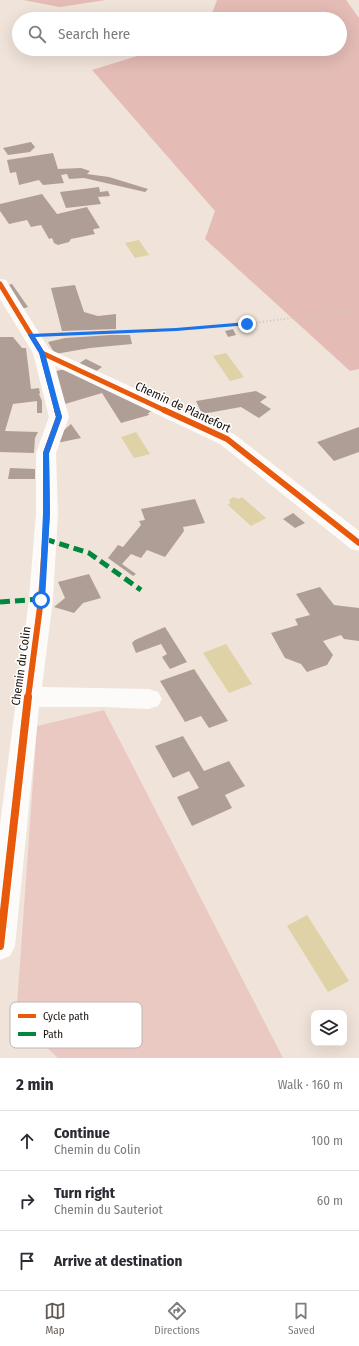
<!DOCTYPE html>
<meta charset="utf-8">
<style>
body{margin:0;font-family:"Fira Sans Condensed",sans-serif;background:#f2f2f3;color:#2b2b33}
.controls{position:absolute;right:12px;bottom:12px;display:grid;overflow:hidden;border-radius:8px;box-shadow:0 4px 16px #0002}
.controls button{width:36px;height:36px;display:grid;place-items:center;padding:0;border:0;border-bottom:1px solid #e1e1e2;background:#fff;color:#2b2b33;font:20px sans-serif}
.stop{position:absolute;width:12px;height:12px;margin:-9px;border:3px solid #1a73e8;border-radius:50%;background:#fff}
.stop.end{background:#1a73e8;border-color:#fff;box-shadow:0 1px 4px #0008}
.list{margin:0;padding:0;list-style:none}
h2{display:flex;justify-content:space-between;align-items:center;height:52px;margin:0;padding:0 16px;font-size:17px}
h2 small{font-size:13px;font-weight:400;color:#7c7c81}
.list li{display:grid;grid-template-columns:26px 1fr auto;gap:12px;align-items:center;box-sizing:border-box;height:60px;padding:0 16px;border-top:1px solid #e1e1e2}
.list b{display:block;font-size:15px;white-space:nowrap}
.list p{margin:0;font-size:13px;white-space:nowrap;color:#7c7c81}
.list em{font-size:13px;font-style:normal;color:#7c7c81}
.icon{flex:none;width:22px;height:22px;fill:none;stroke:currentColor;stroke-width:2;stroke-linecap:round;stroke-linejoin:round}
.map{position:relative;flex:none;width:359px;height:1058px;overflow:hidden}
.search{position:absolute;background:#fff;box-shadow:0 4px 16px #0002;left:12px;right:12px;top:12px;height:44px;display:flex;align-items:center;gap:10px;box-sizing:border-box;padding:0 14px;border-radius:22px;color:#7c7c81;font-size:15px}
.sheet{height:232px;background:#fff}
nav{display:flex;justify-content:space-around;align-items:center;box-sizing:border-box;height:56px;border-top:1px solid #e1e1e2;background:#fff;font-size:11px;color:#7c7c81}
nav a{display:grid;justify-items:center;gap:2px}
nav .on{color:#645a52}
.map>svg:first-child{display:block}
.green{fill:#eac9c3}
.forest{fill:#e4bbb5}
.water{fill:#ded2a6}
.building{fill:#af9e96}
.lines{fill:none;stroke-linecap:round;stroke-linejoin:round}
.path{stroke:#ccc7c4;stroke-width:2;stroke-dasharray:1 2.5;stroke-linecap:butt}
.minor{fill:#fdfbf9;fill-rule:evenodd}
.quiet{stroke:#00873e;stroke-width:5;stroke-dasharray:10 5;stroke-linecap:butt}
.cycleway-far2-casing{stroke:#fff;stroke-width:7}
.cycleway-far1-casing{stroke:#fff;stroke-width:8}
.cycleway-casing{stroke:#fff;stroke-width:10}
.cycleway-far2{stroke:#e8590c;stroke-width:5}
.cycleway-far1{stroke:#e8590c;stroke-width:6}
.cycleway{stroke:#e8590c;stroke-width:8}
.route{fill:#1a73e8}
.labels{text-anchor:middle;stroke-width:3;stroke-linejoin:round;paint-order:stroke}
.street-label{font-size:12px;fill:#18100a;stroke:#fff}
.key{fill:#fff;stroke:#bab7b6;stroke-width:1}
.key-label{font-size:11px;fill:#18100a}
</style>
<div class="map">
<svg width="359" height="1058" viewBox="0 0 359 1058">
<rect width="100%" height="100%" fill="#f0e3d9"/>
<!-- green -->
<path class="green" d="M 104,710 L 283,1058 L 58,1058 L 16,1019 L 37,726 Z"/>
<!-- forest -->
<path class="forest" d="M 23,0 L 106,0 L 60,7 Z
M 217,0 L 346,0 L 359,18 L 359,369 L 350,371 L 205,239 L 215,211 L 92,70 L 160,49 L 340,49 L 340,19 L 210,19 Z"/>
<!-- water -->
<path class="water" d="M 139,240 L 149,255 L 135,258 L 125,243 Z
M 226,353 L 244,377 L 230,381 L 213,356 Z
M 136,432 L 150,454 L 134,458 L 121,437 Z
M 233,497 L 239,499 L 242,497 L 266,518 L 251,526 L 228,505 L 230,503 L 229,500 Z
M 226,644 L 252,684 L 229,693 L 203,653 Z
M 307,915 L 349,981 L 328,992 L 287,926 Z"/>
<!-- building -->
<path class="building" d="M 31,142 L 35,147 L 30,152 L 8,155 L 3,148 Z
M 53,153 L 58,169 L 81,168 L 90,171 L 87,174 L 109,177 L 148,189 L 145,192 L 84,178 L 69,179 L 67,174 L 61,175 L 64,183 L 43,185 L 39,180 L 19,185 L 16,172 L 10,173 L 7,160 Z
M 99,187 L 100,192 L 108,191 L 110,196 L 98,197 L 101,204 L 66,208 L 60,192 Z
M 42,194 L 57,214 L 87,207 L 100,228 L 94,229 L 93,230 L 95,234 L 71,239 L 69,242 L 58,245 L 54,243 L 52,238 L 49,239 L 41,225 L 31,227 L 27,220 L 9,224 L 0,211 L 0,204 Z
M 12,284 L 28,307 L 18,310 L 4,286 Z
M 75,285 L 84,312 L 98,316 L 116,314 L 116,329 L 62,331 L 51,288 Z
M 233,329 L 236,335 L 228,337 L 225,331 Z
M 111,335 L 130,335 L 132,344 L 90,348 L 55,354 L 48,342 L 65,338 Z
M 0,337 L 13,337 L 22,348 L 26,348 L 31,389 L 39,388 L 40,393 L 39,394 L 42,401 L 42,413 L 37,413 L 37,401 L 13,404 L 5,431 L 38,432 L 35,438 L 34,453 L 0,452 Z
M 86,359 L 102,367 L 95,372 L 78,364 Z
M 65,369 L 155,410 L 148,413 L 149,415 L 121,423 L 102,393 L 65,404 L 52,372 Z
M 256,391 L 267,397 L 260,402 L 271,409 L 259,418 L 241,407 L 202,414 L 196,401 Z
M 71,424 L 81,438 L 57,443 L 64,430 Z
M 359,427 L 359,452 L 334,461 L 317,442 Z
M 10,468 L 35,469 L 35,479 L 8,479 Z
M 195,499 L 205,523 L 183,527 L 184,531 L 165,557 L 147,550 L 141,558 L 131,554 L 122,564 L 136,574 L 133,576 L 108,558 L 118,545 L 123,547 L 141,525 L 139,521 L 145,520 L 141,509 Z
M 293,513 L 305,523 L 295,528 L 283,519 Z
M 89,574 L 101,598 L 83,603 L 74,613 L 54,607 L 65,598 L 58,582 Z
M 320,587 L 334,605 L 359,608 L 359,641 L 344,639 L 341,635 L 323,641 L 333,655 L 327,665 L 307,672 L 301,664 L 285,658 L 271,633 L 298,625 L 295,619 L 310,615 L 296,594 Z
M 165,627 L 187,662 L 170,669 L 162,657 L 167,654 L 161,644 L 136,653 L 132,643 L 135,640 Z
M 194,669 L 228,721 L 209,728 L 201,716 L 185,722 L 160,681 Z
M 183,736 L 204,771 L 229,761 L 245,786 L 225,795 L 232,808 L 192,826 L 177,797 L 199,788 L 189,771 L 173,778 L 155,746 Z"/>
<g class="lines">
<!-- path -->
<path class="path" d="M 57,334 L 176,329 L 247,324 L 359,309"/>
<!-- minor -->
<path class="minor" d="M 0,279 L 6,280 L 49,349 L 234,434 L 359,531 L 359,551 L 351,549 L 220,444 L 55,366 L 69,417 L 56,453 L 58,513 L 53,599 L 42,687 L 149,689 L 158,692 L 162,699 L 158,706 L 149,709 L 105,707 L 39,707 L 15,946 L 10,956 L 0,960 L 0,825 L 29,599 L 36,513 L 36,453 L 49,417 L 33,353 L 0,299 Z"/>
<!-- quiet -->
<path class="quiet" d="M 45,539 L 89,553 L 141,590
M 0,602 L 41,599"/>
<!-- cycleway-far2 casing -->
<g class="cycleway-far2-casing">
<path id="cycleway-far2" d="M 0,284 L 42,353 L 57,411
M 42,353 L 166,411"/>
</g>
<!-- cycleway-far1 casing -->
<g class="cycleway-far1-casing">
<path id="cycleway-far1" d="M 164,410 L 227,439 L 359,543
M 28,698 L 41,599 L 47,513 L 46,453 L 59,417 L 57,410"/>
</g>
<!-- cycleway casing -->
<g class="cycleway-casing">
<path id="cycleway" d="M 0,946 L 28,697"/>
</g>
<!-- cycleway-far2 -->
<use href="#cycleway-far2" class="cycleway-far2"/>
<!-- cycleway-far1 -->
<use href="#cycleway-far1" class="cycleway-far1"/>
<!-- cycleway -->
<use href="#cycleway" class="cycleway"/>
</g>
<!-- route -->
<path class="route" d="M 247,322 L 249,323 L 249,325 L 176,331 L 35,337 L 45,353 L 62,417 L 49,453 L 50,513 L 45,600 L 41,602 L 39,601 L 43,513 L 43,453 L 56,417 L 39,353 L 28,335 L 29,334 L 176,328 Z"/>
<g class="labels">
<!-- street labels -->
<g class="street-label">
<text transform="translate(183 407) rotate(25)" y="4">Chemin de Plantefort</text>
<text transform="translate(21 666) rotate(-82)" y="4">Chemin du Colin</text>
</g>
</g>
<!-- legend -->
<rect x="10" y="1002" width="132" height="46" rx="6" class="key"/>
<rect x="18" y="1014" width="18" height="4" fill="#e8590c"/>
<rect x="18" y="1032" width="18" height="4" fill="#00873e"/>
<g class="key-label">
<text x="43" y="1020">Cycle path</text>
<text x="43" y="1038">Path</text>
</g>
</svg>
<div class="controls">
<button><svg class="icon" aria-label="layers" viewBox="0 0 24 24"><path d="M12 4l9 5-9 5-9-5zM3 14l9 5 9-5"/></svg></button>
</div>
<div class="stop" style="left:41px;top:600px"></div>
<div class="stop end" style="left:247px;top:324px"></div>
<div class="search"><svg class="icon" aria-label="search" viewBox="0 0 24 24"><circle cx="10" cy="10" r="6"/><path d="M15 15l6 6"/></svg>Search here</div>
</div>
<section class="sheet">
<h2>2 min<small>Walk · 160 m</small></h2>
<ul class="list">
<li><svg class="icon" aria-label="ahead" viewBox="0 0 24 24"><path d="M12 20V5M6 11l6-6 6 6"/></svg><div><b>Continue</b><p>Chemin du Colin</p></div><em>100 m</em></li>
<li><svg class="icon" aria-label="right" viewBox="0 0 24 24"><path d="M7 20v-9h11M14 6l5 5-5 5"/></svg><div><b>Turn right</b><p>Chemin du Sauteriot</p></div><em>60 m</em></li>
<li><svg class="icon" aria-label="arrive" viewBox="0 0 24 24"><path d="M6 21V4h12l-3 4 3 4H6"/></svg><div><b>Arrive at destination</b></div></li>
</ul>
</section>
<nav>
<a class="on"><svg class="icon" aria-label="map" viewBox="0 0 24 24"><path d="M3 6l6-2 6 2 6-2v14l-6 2-6-2-6 2zM9 4v14M15 6v14"/></svg>Map</a>
<a><svg class="icon" aria-label="directions" viewBox="0 0 24 24"><path d="M12 3l9 9-9 9-9-9zM9 14v-3h6M13 9l2 2-2 2"/></svg>Directions</a>
<a><svg class="icon" aria-label="saved" viewBox="0 0 24 24"><path d="M7 4h10v16l-5-4-5 4z"/></svg>Saved</a>
</nav>
